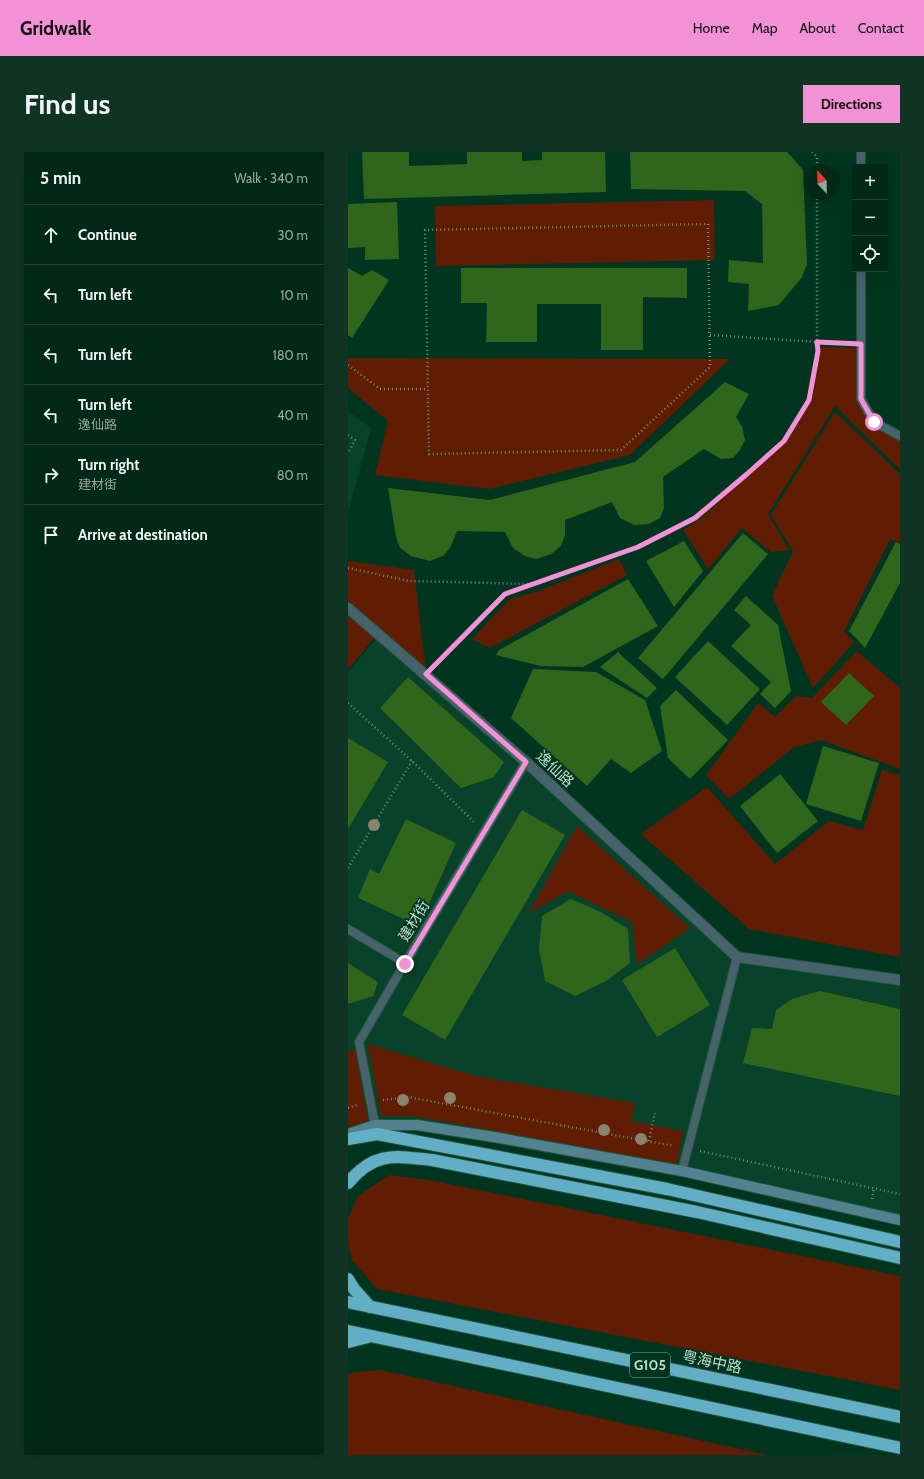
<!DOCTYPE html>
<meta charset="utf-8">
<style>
body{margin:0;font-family:Cabin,"Noto Sans SC",sans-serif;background:#103424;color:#f1f3f6}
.controls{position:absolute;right:12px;top:12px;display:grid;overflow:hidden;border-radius:0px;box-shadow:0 4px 16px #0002}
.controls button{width:36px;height:36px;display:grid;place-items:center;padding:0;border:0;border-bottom:1px solid #234436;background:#022817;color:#f1f3f6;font:20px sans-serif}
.compass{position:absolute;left:456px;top:12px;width:36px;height:36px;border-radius:50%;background:#022817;box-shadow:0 4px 16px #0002;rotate:338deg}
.stop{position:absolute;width:12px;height:12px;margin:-9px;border:3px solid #f391d6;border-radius:50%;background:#fff}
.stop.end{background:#f391d6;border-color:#fff;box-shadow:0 1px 4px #0008}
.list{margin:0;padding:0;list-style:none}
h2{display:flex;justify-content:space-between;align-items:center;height:52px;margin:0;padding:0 16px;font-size:17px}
h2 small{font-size:13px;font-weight:400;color:#96a6a1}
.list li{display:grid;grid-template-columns:26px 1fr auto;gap:12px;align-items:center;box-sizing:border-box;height:60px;padding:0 16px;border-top:1px solid #234436}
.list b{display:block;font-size:15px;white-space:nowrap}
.list p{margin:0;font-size:13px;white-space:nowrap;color:#96a6a1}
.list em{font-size:13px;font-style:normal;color:#96a6a1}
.icon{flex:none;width:22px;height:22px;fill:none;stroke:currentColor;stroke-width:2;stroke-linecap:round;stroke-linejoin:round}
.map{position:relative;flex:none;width:552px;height:1303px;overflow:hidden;border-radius:0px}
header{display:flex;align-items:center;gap:24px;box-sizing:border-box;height:56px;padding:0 20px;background:#f391d6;color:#111}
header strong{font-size:19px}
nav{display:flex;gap:22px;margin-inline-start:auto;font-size:14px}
.intro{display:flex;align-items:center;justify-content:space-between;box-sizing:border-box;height:96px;padding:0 24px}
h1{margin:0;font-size:28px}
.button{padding:10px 18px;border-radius:0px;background:#f391d6;color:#111;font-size:14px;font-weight:700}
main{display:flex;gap:24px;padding:0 24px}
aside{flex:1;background:#022817;border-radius:0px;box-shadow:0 4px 16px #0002}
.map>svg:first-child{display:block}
.built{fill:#08422a}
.green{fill:#601d04}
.building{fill:#2f661b}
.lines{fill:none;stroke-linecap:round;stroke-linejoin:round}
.lane-casing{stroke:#24533e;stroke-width:10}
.street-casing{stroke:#24533e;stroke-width:12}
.secondary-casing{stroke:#24533e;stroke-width:12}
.highway-casing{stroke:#24533e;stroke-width:14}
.path{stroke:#678f7b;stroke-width:2.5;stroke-dasharray:1 3;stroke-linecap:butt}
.lane{stroke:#46636b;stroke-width:8}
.street{stroke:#46636b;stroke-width:10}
.secondary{stroke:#52818f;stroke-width:10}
.highway{stroke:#62aec4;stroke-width:12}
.tree{fill:#8c836f}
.route{stroke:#f391d6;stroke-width:5}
.labels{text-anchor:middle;stroke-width:3.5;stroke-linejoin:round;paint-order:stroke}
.shield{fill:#02351f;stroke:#86aa97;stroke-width:1}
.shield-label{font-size:14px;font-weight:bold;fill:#bedcca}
.street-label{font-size:15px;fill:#bedcca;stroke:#02351f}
</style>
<header>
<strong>Gridwalk</strong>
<nav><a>Home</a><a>Map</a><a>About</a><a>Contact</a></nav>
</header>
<div class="intro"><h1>Find us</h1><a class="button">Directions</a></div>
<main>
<aside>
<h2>5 min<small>Walk · 340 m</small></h2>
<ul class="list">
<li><svg class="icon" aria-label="ahead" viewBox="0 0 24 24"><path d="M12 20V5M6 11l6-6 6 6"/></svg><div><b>Continue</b></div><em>30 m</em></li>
<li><svg class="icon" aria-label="left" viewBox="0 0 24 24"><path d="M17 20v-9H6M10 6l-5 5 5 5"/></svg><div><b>Turn left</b></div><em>10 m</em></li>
<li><svg class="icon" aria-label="left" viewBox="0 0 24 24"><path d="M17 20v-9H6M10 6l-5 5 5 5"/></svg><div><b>Turn left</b></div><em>180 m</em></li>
<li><svg class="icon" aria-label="left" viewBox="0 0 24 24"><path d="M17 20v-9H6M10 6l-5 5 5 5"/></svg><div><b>Turn left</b><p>逸仙路</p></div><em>40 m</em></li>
<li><svg class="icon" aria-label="right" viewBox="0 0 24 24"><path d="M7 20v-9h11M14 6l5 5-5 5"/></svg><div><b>Turn right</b><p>建材街</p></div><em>80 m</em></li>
<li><svg class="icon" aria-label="arrive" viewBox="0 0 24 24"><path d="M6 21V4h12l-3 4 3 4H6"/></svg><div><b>Arrive at destination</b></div></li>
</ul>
</aside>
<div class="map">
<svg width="552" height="1303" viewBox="0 0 552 1303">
<rect width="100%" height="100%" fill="#02351f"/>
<!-- built -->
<path class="built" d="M 0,259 L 23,276 L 0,361 Z
M 31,483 L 390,805 L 552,829 L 552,1067 L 334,1019 L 69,972 L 0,981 L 0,520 Z"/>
<!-- green -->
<path class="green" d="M 366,48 L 367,108 L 88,114 L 87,54 Z
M 473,195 L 510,196 L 509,247 L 524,272 L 552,288 L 552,317 L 487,254 L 420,362 L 441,398 L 423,400 L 394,376 L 360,417 L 335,378 L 352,367 L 440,288 L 464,248 Z
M 0,206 L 382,207 L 282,303 L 141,337 L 27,323 L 40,269 L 0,236 Z
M 487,260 L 552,322 L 552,391 L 542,387 L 496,480 L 506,490 L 465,536 L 424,444 L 445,399 L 423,363 Z
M 271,407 L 279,423 L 142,496 L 124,487 L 162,447 L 188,440 Z
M 0,409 L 66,418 L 78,521 L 0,455 Z
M 0,463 L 26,486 L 0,518 Z
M 509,499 L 552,536 L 552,617 L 473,588 L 445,596 L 381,647 L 358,623 L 410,551 L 427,565 L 448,544 L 464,546 Z
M 534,618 L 552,623 L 552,805 L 401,777 L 293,682 L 359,635 L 427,712 L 481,669 L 515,678 Z
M 229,674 L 342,776 L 289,812 L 284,770 L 220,739 L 181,761 Z
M 20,892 L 127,924 L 287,951 L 283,969 L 335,979 L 329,1012 L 64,964 L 33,964 Z
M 7,897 L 20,969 L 0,975 L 0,899 Z
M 41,1023 L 81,1028 L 552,1124 L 552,1238 L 29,1137 L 4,1108 L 0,1092 L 0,1066 L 9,1045 Z
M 33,1218 L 419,1303 L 0,1303 L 0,1221 Z"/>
<!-- building -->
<path class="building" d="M 14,0 L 61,0 L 61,14 L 119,12 L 119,0 L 174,0 L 174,9 L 194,8 L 194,0 L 257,0 L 258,40 L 16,47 Z
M 282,0 L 439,0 L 444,5 L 455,18 L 459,112 L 454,125 L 431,153 L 400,159 L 401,132 L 380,130 L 381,108 L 415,111 L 414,52 L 397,39 L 283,37 Z
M 49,50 L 51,107 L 17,108 L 17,95 L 0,96 L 0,52 Z
M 0,116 L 14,124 L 24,118 L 41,128 L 4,186 L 0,183 Z
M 113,116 L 339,116 L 339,146 L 295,145 L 295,198 L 253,198 L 253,152 L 189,152 L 189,190 L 138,190 L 139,151 L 113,151 Z
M 377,230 L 401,242 L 388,265 L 394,274 L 397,288 L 392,298 L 385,306 L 373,307 L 356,297 L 315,325 L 316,356 L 312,366 L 301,372 L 286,373 L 272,366 L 264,350 L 217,368 L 217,383 L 213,394 L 203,402 L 188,407 L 177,404 L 165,396 L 157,380 L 109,379 L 102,396 L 95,404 L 82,409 L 63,404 L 52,396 L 48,385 L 40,336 L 142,348 L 287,310 Z
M 395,381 L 420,402 L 315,527 L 290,506 Z
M 336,389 L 355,419 L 326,455 L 298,409 Z
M 548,390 L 552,392 L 552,431 L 517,496 L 501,479 Z
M 280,427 L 310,474 L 235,515 L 193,514 L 148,503 L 151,498 Z
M 398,444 L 430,473 L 443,539 L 427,556 L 412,542 L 423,530 L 383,494 L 403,473 L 386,458 Z
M 360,489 L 412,537 L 379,573 L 327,525 Z
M 270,500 L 309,536 L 299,546 L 252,515 Z
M 185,517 L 248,520 L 297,548 L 314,599 L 283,621 L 263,607 L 239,634 L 163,566 Z
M 501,521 L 526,544 L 498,573 L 473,550 Z
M 60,525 L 156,610 L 146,625 L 113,636 L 32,556 Z
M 328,538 L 380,588 L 342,627 L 320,606 L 312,554 Z
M 0,586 L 40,610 L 0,677 Z
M 475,594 L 531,611 L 513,669 L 458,652 Z
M 432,622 L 470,669 L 429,701 L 392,654 Z
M 174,658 L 217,683 L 97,888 L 54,863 Z
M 58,667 L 108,691 L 71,774 L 10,746 L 22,717 L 31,722 Z
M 223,747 L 253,760 L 280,777 L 282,811 L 258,829 L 227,844 L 197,829 L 191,797 L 194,764 Z
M 327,796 L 362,853 L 309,885 L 274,828 Z
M 0,811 L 30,830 L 25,844 L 0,852 Z
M 472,839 L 552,857 L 552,944 L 395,911 L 404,876 L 424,877 L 428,858 L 444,847 Z"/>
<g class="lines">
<!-- lane casing -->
<g class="lane-casing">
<path id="lane" d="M 513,0 L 513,15
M 513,117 L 513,247 L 526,270 L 552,284
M 0,777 L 57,811
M 27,973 L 11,890 L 57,811 L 178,610
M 334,1019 L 389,805"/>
</g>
<!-- street casing -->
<g class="street-casing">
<path id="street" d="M 0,456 L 178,610 L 389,805 L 552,828"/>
</g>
<!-- secondary casing -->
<g class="secondary-casing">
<path id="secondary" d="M 0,982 L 27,973 L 69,973 L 146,985 L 334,1019 L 552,1068"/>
</g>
<!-- highway casing -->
<g class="highway-casing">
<path id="highway" d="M 0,987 L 29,982 L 319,1037 L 552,1090
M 0,1031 C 26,999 47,1004 84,1008 L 349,1060 L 552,1106
M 0,1127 L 6,1137 L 22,1155
M 0,1150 L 552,1265
M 0,1179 L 552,1296
M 0,1190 L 20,1185"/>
</g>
<!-- path -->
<path class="path" d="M 464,0 L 469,5 L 469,18
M 360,72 L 362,215 L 273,298 L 81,302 L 77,78 Z
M 362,183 L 499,192
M 0,213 L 32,237 L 80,237
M 0,283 L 7,288 L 0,301
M 0,416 L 61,429 L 183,432
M 86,513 L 157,442 L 290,395 L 347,366 L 399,322 L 436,289 L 461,247 L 469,199 L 469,42
M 0,551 L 64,609 L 126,670
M 0,716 L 64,609
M 35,948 L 60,945 L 326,994
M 0,956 L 9,953
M 301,989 L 307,961
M 352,999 L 552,1042
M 524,1047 L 526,1036"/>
<!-- lane -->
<use href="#lane" class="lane"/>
<!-- street -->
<use href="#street" class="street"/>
<!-- secondary -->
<use href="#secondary" class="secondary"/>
<!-- highway -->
<use href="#highway" class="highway"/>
</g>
<!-- trees -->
<g class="tree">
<circle cx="26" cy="673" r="6"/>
<circle cx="102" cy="946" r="6"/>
<circle cx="55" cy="948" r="6"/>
<circle cx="256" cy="978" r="6"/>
<circle cx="293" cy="987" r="6"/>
</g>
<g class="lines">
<!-- route -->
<path class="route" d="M 57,812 L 178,610 L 78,522 L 157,442 L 290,395 L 347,366 L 399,322 L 436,289 L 461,248 L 470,199 L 469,190 L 513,192 L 513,247 L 526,270"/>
</g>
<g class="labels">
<!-- shield labels -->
<rect class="shield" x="282" y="1201" width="40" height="24" rx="3"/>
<g class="shield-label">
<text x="302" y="1218">G105</text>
</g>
<!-- street labels -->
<g class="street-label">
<text transform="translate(207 617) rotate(43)" y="5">逸仙路</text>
<text transform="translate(66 769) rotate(-59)" y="5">建材街</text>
<text transform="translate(364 1210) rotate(12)" y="5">粤海中路</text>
</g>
</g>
</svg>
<div class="controls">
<button>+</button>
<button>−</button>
<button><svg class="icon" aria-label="locate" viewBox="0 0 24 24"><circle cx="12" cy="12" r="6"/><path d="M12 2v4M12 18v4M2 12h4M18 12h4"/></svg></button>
</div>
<svg class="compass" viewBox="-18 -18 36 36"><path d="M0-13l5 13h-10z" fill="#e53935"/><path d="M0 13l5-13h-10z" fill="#96a6a1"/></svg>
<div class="stop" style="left:526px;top:270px"></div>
<div class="stop end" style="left:57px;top:812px"></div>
</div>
</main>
